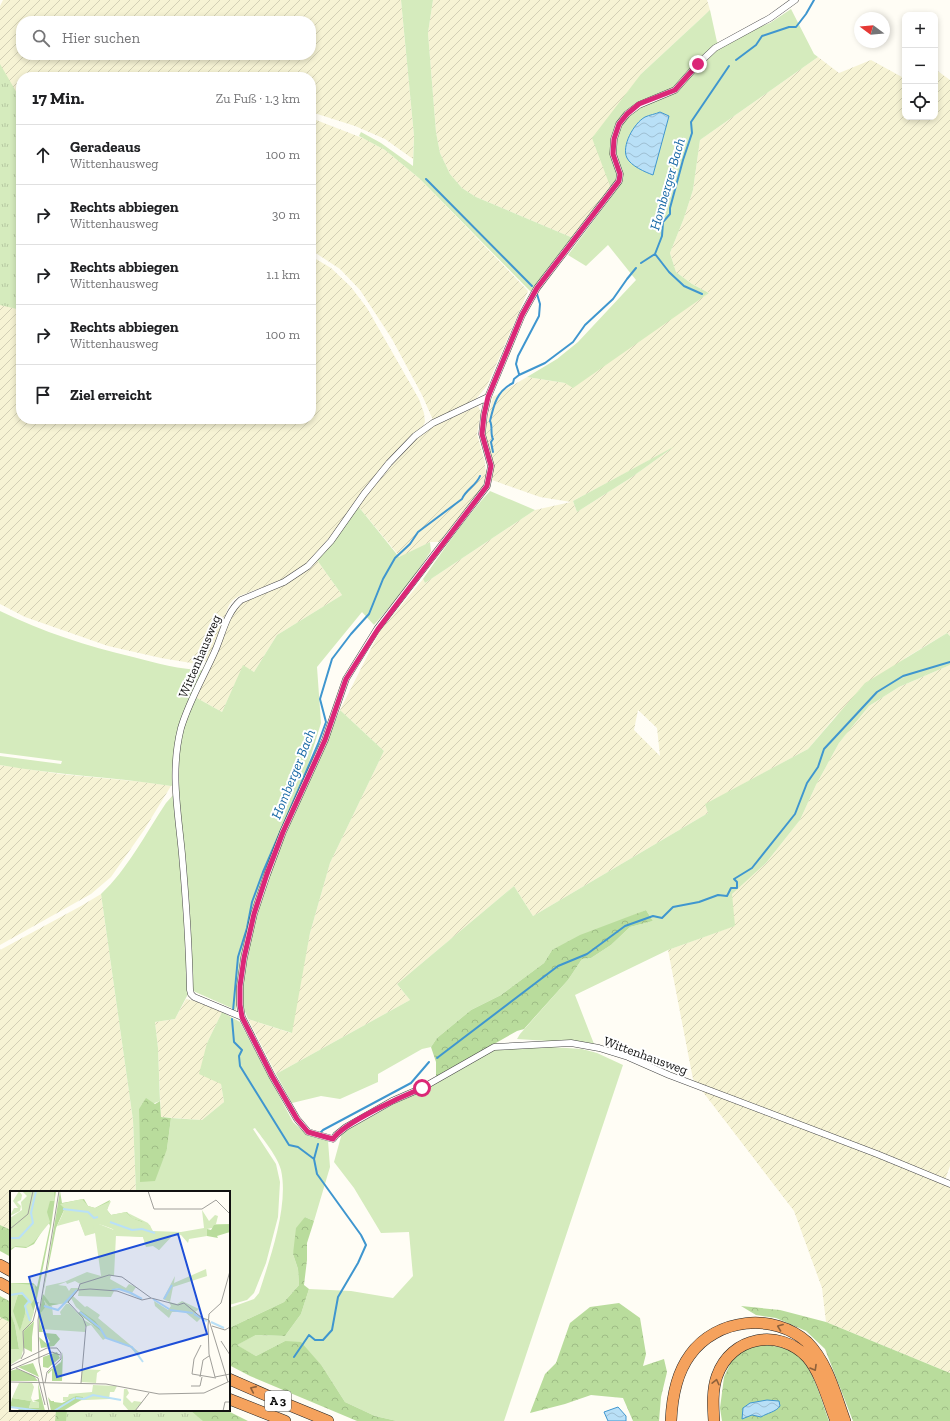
<!DOCTYPE html>
<html lang="de">
<meta charset="utf-8">
<style>
body{margin:0;font-family:"Zilla Slab",serif;background:#f6f6f6;color:#202124}
.controls{position:absolute;right:12px;top:12px;display:grid;overflow:hidden;border-radius:8px;box-shadow:0 2px 6px #0003}
.controls button{width:36px;height:36px;display:grid;place-items:center;padding:0;border:0;border-bottom:1px solid #e0e0e0;background:#fff;color:#202124;font:20px sans-serif}
.compass{position:absolute;left:854px;top:12px;width:36px;height:36px;border-radius:50%;background:#fff;box-shadow:0 2px 6px #0003;rotate:286deg}
.stop{position:absolute;width:12px;height:12px;margin:-9px;border:3px solid #db2777;border-radius:50%;background:#fff}
.stop.end{background:#db2777;border-color:#fff;box-shadow:0 1px 4px #0008}
.list{margin:0;padding:0;list-style:none}
h2{display:flex;justify-content:space-between;align-items:center;height:52px;margin:0;padding:0 16px;font-size:17px}
h2 small{font-size:13px;font-weight:400;color:#757577}
.list li{display:grid;grid-template-columns:26px 1fr auto;gap:12px;align-items:center;box-sizing:border-box;height:60px;padding:0 16px;border-top:1px solid #e0e0e0}
.list b{display:block;font-size:15px;white-space:nowrap}
.list p{margin:0;font-size:13px;white-space:nowrap;color:#757577}
.list em{font-size:13px;font-style:normal;color:#757577}
.icon{flex:none;width:22px;height:22px;fill:none;stroke:currentColor;stroke-width:2;stroke-linecap:round;stroke-linejoin:round}
.map{position:relative;flex:none;width:950px;height:1421px;overflow:hidden}
.search{position:absolute;background:#fff;box-shadow:0 2px 6px #0003;left:16px;top:16px;width:300px;height:44px;display:flex;align-items:center;gap:10px;box-sizing:border-box;padding:0 14px;border-radius:16px;color:#757577;font-size:15px}
.panel{position:absolute;background:#fff;box-shadow:0 2px 6px #0003;left:16px;top:72px;width:300px;height:352px;border-radius:16px}
.map>svg:first-child{display:block}
.farmland{fill:url(#farmland-furrows);fill-rule:evenodd}
.grass{fill:#d5ebbd}
.forest{fill:url(#forest-crowns)}
.park{fill:url(#park-tufts)}
.water{fill:url(#water-waves);stroke:#3f96cf}
.lines{fill:none;stroke-linecap:round;stroke-linejoin:round}
.stream{stroke:#3f96cf;stroke-width:2}
.street-casing{stroke:#444;stroke-width:7}
.highway-casing{stroke:#222;stroke-width:12}
.street{stroke:#fff;stroke-width:6}
.highway{stroke:#f5a25d;stroke-width:11}
.oneway{stroke:#8e613b}
.route{stroke:#db2777;stroke-width:5}
.labels{text-anchor:middle;stroke-width:4;stroke-linejoin:round;paint-order:stroke}
.shield{fill:#fff;stroke:#585858;stroke-width:1}
.shield-label{font-size:12px;font-weight:bold;fill:#111}
.street-label{font-size:13px;fill:#111;stroke:#fff}
.water-label{font-size:14px;font-style:italic;fill:#1768a6;stroke:#fff}
.inset-river{fill:none;stroke:#b9e0f7;stroke-width:2}
.inset-road{fill:none;stroke:#a09f9a;stroke-width:1}
.view{fill:#1d4ed8;fill-opacity:0.15;stroke:#1d4ed8;stroke-width:2}
.inset-edge{fill:none;stroke:#111;stroke-width:2}
</style>
<div class="map">
<svg width="950" height="1421" viewBox="0 0 950 1421">
<defs>
<pattern id="farmland-furrows" width="10" height="10" patternUnits="userSpaceOnUse"><rect width="10" height="10" fill="#f6f3d4"/><path d="M-1 1l2-2M0 10L10 0M9 11l2-2" fill="none" stroke="#d2cfb5"/></pattern>
<pattern id="forest-crowns" width="20" height="18" patternUnits="userSpaceOnUse"><rect width="20" height="18" fill="#b9dc9c"/><path d="M2 6a3 3 0 1 1 6 0M12 15a3 3 0 1 1 6 0" fill="none" stroke="#9ebc85"/></pattern>
<pattern id="park-tufts" width="24" height="20" patternUnits="userSpaceOnUse"><rect width="24" height="20" fill="#d5ebbd"/><path d="M3 7l-1-3M5 7V3M7 7l1-3M15 17l-1-3M17 17v-4M19 17l1-3" fill="none" stroke="#b6c8a1"/></pattern>
<pattern id="water-waves" width="16" height="10" patternUnits="userSpaceOnUse"><rect width="16" height="10" fill="#b9e0f7"/><path d="M0 5q4-4 8 0t8 0" fill="none" stroke="#9ebfd3"/></pattern>
</defs>
<rect width="100%" height="100%" fill="#fffdf5"/>
<!-- farmland -->
<path class="farmland" d="M 3,0 L 401,0 L 414,136 L 413,159 L 385,139 L 355,126 L 311,112 L 311,77 L 21,77 L 21,114 L 0,78 L 0,6 ZM 21,21 L 311,21 L 311,55 L 21,55 Z
M 433,0 L 707,0 L 710,10 L 641,74 L 609,191 L 573,238 L 476,197 L 462,188 L 450,174 L 440,153 L 436,132 L 428,33 Z
M 818,57 L 839,73 L 871,60 L 902,77 L 905,76 L 905,117 L 935,117 L 935,69 L 950,80 L 950,636 L 947,633 L 907,657 L 835,717 L 808,749 L 706,804 L 708,813 L 533,916 L 514,886 L 397,984 L 410,1000 L 276,1074 L 248,1019 L 291,1033 L 310,933 L 330,863 L 384,751 L 340,710 L 380,631 L 423,579 L 425,583 L 535,510 L 571,502 L 540,497 L 492,480 L 493,462 L 484,433 L 493,397 L 527,377 L 565,383 L 709,293 L 692,284 L 676,272 L 670,253 L 684,218 L 693,190 L 700,140 ZM 672,448 L 632,477 L 577,512 L 573,501 ZM 638,710 L 657,728 L 660,756 L 634,730 Z
M 311,118 L 365,139 L 385,150 L 420,179 L 528,291 L 487,386 L 475,400 L 433,420 L 422,395 L 392,339 L 360,290 L 340,269 L 311,250 Z
M 311,256 L 331,268 L 351,287 L 367,308 L 419,399 L 424,413 L 425,422 L 423,426 L 403,444 L 345,517 L 322,547 L 307,563 L 287,578 L 239,596 L 233,600 L 229,605 L 208,661 L 191,663 L 161,658 L 108,646 L 25,617 L 0,604 L 0,301 L 21,307 L 21,419 L 311,419 Z
M 478,406 L 481,412 L 477,434 L 485,462 L 486,476 L 482,488 L 477,497 L 439,542 L 430,542 L 400,557 L 358,506 L 392,465 L 421,434 L 434,426 Z
M 317,560 L 342,595 L 277,635 L 254,672 L 243,666 L 222,712 L 195,697 L 232,613 L 241,603 L 258,594 Z
M 950,665 L 950,1166 L 945,1180 L 950,1183 L 950,1373 L 826,1322 L 822,1288 L 794,1211 L 693,1079 L 668,950 L 734,926 L 731,894 L 766,863 L 800,820 L 816,785 L 839,743 L 869,706 L 899,687 Z
M 0,765 L 60,774 L 144,782 L 171,786 L 144,830 L 111,877 L 91,894 L 0,945 Z
M 101,894 L 133,1120 L 136,1192 L 11,1192 L 11,1230 L 0,1225 L 0,950 L 81,906 Z
M 186,999 L 195,1001 L 222,1012 L 207,1043 L 221,1084 L 224,1102 L 202,1120 L 161,1117 L 158,1048 L 155,1022 L 175,1019 Z
M 0,1317 L 11,1323 L 11,1410 L 56,1410 L 55,1421 L 0,1421 Z"/>
<!-- grass -->
<path class="grass" d="M 401,0 L 433,0 L 428,33 L 436,132 L 440,153 L 450,174 L 462,188 L 476,197 L 573,238 L 538,282 L 531,292 L 420,179 L 385,150 L 359,136 L 361,132 L 381,143 L 413,166 L 414,136 Z
M 791,9 L 814,54 L 818,57 L 700,140 L 693,190 L 684,218 L 670,253 L 676,272 L 692,284 L 709,293 L 573,388 L 565,383 L 527,377 L 557,359 L 578,342 L 636,280 L 608,245 L 586,266 L 568,255 L 618,188 L 610,186 L 592,138 L 641,74 L 710,10 L 717,42 L 722,46 L 751,30 L 770,23 Z
M 675,446 L 632,477 L 577,512 L 573,501 Z
M 490,491 L 535,510 L 425,583 L 423,579 C 444,549 465,518 490,491 Z
M 358,506 L 399,557 L 430,542 L 431,551 C 414,577 395,601 374,625 L 362,612 L 317,667 L 321,723 L 300,791 L 251,914 L 240,961 L 237,985 L 238,1001 L 236,1010 L 193,991 L 178,803 L 177,763 L 184,724 L 195,697 L 222,712 L 243,665 L 254,672 L 277,635 L 342,595 L 317,560 Z
M 0,611 C 43,632 87,646 133,657 C 156,663 180,670 205,670 L 183,719 L 173,785 L 171,786 C 114,777 57,775 0,765 L 0,756 L 61,764 L 62,761 L 0,753 Z
M 947,633 L 950,636 L 950,665 L 899,687 L 869,706 L 839,743 L 816,785 L 800,820 L 766,863 L 732,894 L 735,926 L 668,950 L 575,995 L 594,1044 L 517,1039 L 520,1034 L 568,980 L 582,959 L 591,958 L 611,945 L 630,927 L 653,921 L 646,910 L 552,950 L 544,963 L 501,995 L 471,1010 L 437,1038 L 431,1047 L 422,1049 L 378,1074 L 378,1082 L 340,1099 L 321,1096 L 292,1103 L 276,1074 L 410,1000 L 397,984 L 514,886 L 533,916 L 708,813 L 705,804 L 808,749 L 865,683 Z
M 340,710 L 384,751 L 330,863 L 310,933 L 292,1033 L 248,1019 L 242,1004 L 242,986 L 246,958 L 256,915 L 269,873 Z
M 174,794 L 183,886 L 188,994 L 175,1019 L 155,1022 L 158,1048 L 160,1101 L 139,1109 L 140,1182 L 167,1149 L 171,1118 L 202,1120 L 224,1102 L 221,1084 L 199,1074 L 207,1043 L 222,1012 L 240,1022 L 293,1122 L 307,1135 L 328,1141 L 330,1167 L 314,1221 L 305,1217 L 293,1254 L 298,1269 L 299,1285 L 284,1302 L 229,1328 L 229,1308 L 254,1299 L 259,1293 C 270,1258 289,1206 281,1170 C 278,1157 263,1139 255,1128 L 253,1129 L 276,1164 L 280,1182 L 278,1217 L 266,1263 L 254,1293 L 247,1300 L 229,1305 L 229,1192 L 136,1192 L 133,1120 L 101,894 C 127,870 146,833 166,803 Z
M 505,1044 L 582,1049 L 597,1053 L 623,1065 L 504,1421 L 397,1421 L 375,1416 L 345,1402 L 322,1366 L 285,1341 L 256,1356 L 236,1345 L 256,1335 L 285,1336 L 301,1314 L 309,1289 L 351,1291 L 393,1298 L 413,1276 L 409,1232 L 381,1233 L 354,1188 L 334,1162 L 342,1133 L 394,1104 L 424,1090 Z"/>
<!-- forest -->
<path class="forest" d="M 646,910 L 653,921 L 630,927 L 611,945 L 591,958 L 582,959 L 568,980 L 524,1029 L 517,1031 L 436,1077 L 436,1062 L 431,1047 L 437,1038 L 471,1010 L 501,995 L 544,963 L 552,950 L 580,935 Z
M 146,1098 L 155,1104 L 160,1101 L 161,1117 L 171,1118 L 167,1149 L 155,1181 L 140,1182 L 139,1109 Z
M 305,1217 L 314,1221 L 307,1243 L 307,1260 L 304,1285 L 309,1289 L 301,1314 L 285,1336 L 256,1335 L 237,1345 L 256,1356 L 285,1341 L 301,1342 L 322,1366 L 345,1402 L 375,1416 L 397,1421 L 357,1421 L 250,1376 L 229,1365 L 229,1328 L 284,1302 L 299,1285 L 298,1269 L 293,1254 L 296,1228 Z
M 0,1225 L 11,1230 L 11,1257 L 0,1251 Z
M 0,1296 L 11,1302 L 11,1323 L 0,1317 Z
M 619,1303 L 640,1318 L 646,1354 L 643,1366 L 664,1359 L 667,1372 L 661,1397 L 659,1421 L 633,1421 L 623,1398 L 591,1395 L 565,1404 L 530,1413 L 545,1374 L 556,1363 L 570,1323 L 590,1307 Z
M 741,1306 L 780,1310 L 826,1322 L 950,1373 L 950,1421 L 853,1421 L 825,1349 L 806,1331 L 776,1318 L 756,1315 Z
M 764,1344 C 773,1346 782,1347 791,1351 C 812,1361 821,1400 829,1421 L 722,1421 L 720,1408 L 724,1377 L 733,1358 L 750,1347 Z
M 56,1410 L 226,1410 L 248,1421 L 55,1421 Z"/>
<!-- park -->
<path class="park" d="M 0,64 L 21,100 L 21,310 L 0,305 Z
M 67,1410 L 166,1410 L 170,1411 L 172,1410 L 190,1410 L 203,1421 L 66,1421 Z"/>
<!-- water -->
<path class="water" d="M 660,112 L 669,116 L 653,175 C 645,172 631,166 627,158 C 621,146 634,123 645,117 C 649,115 656,114 660,112 Z
M 767,1400 L 779,1401 L 780,1406 C 776,1412 767,1413 761,1417 L 752,1415 L 742,1419 L 743,1408 L 750,1403 Z
M 618,1407 L 626,1416 L 626,1421 L 608,1421 L 604,1412 Z"/>
<g class="lines">
<!-- stream -->
<path class="stream" d="M 736,60 L 756,45 L 762,36 L 789,27 L 796,27 L 806,14 L 814,0
M 426,179 L 532,286
M 655,254 L 669,272 L 684,286 L 702,294
M 641,263 L 655,254 L 662,236 L 663,222 L 670,214 L 670,208 L 683,160 L 692,133 L 691,122 L 729,66
M 519,374 L 516,364 L 518,356 L 539,316 L 540,304 L 537,294
M 493,452 L 491,442 L 493,439 C 490,434 493,427 490,421 C 494,404 497,391 513,383 L 514,379 L 519,375 L 545,363 L 573,342 L 585,325 L 613,299 L 627,279 L 636,268
M 233,1011 L 238,957 L 247,928 L 252,902 L 263,872 L 318,744 L 326,722 L 320,699 L 332,659 L 351,634 L 369,614 L 383,579 L 395,558 L 410,544 L 418,532 L 462,499 C 466,489 476,486 480,476
M 232,1019 L 234,1042 L 242,1050 L 239,1056 L 240,1066 L 289,1145 L 298,1147 L 314,1159 L 317,1174 L 361,1235 L 366,1245 L 358,1263 L 338,1297 L 332,1330 L 323,1340 L 315,1340 L 309,1335 L 294,1357
M 437,1058 L 558,966 L 587,954 L 625,926 L 653,916 L 662,918 L 673,907 L 699,902 L 718,895 L 727,896 L 731,888 L 737,888 L 737,882 L 734,879 L 752,868 L 795,814 L 807,783 L 818,767 L 824,749 L 877,692 L 903,676 L 950,662
M 321,1132 L 323,1130 L 411,1083 L 429,1062
M 314,1159 L 318,1144"/>
<!-- street casing -->
<g class="street-casing">
<path id="street" d="M 795,0 L 770,18 L 715,48 L 698,64 L 675,90 L 639,105 L 627,114 L 619,124 L 614,139 L 613,154 L 620,174 L 619,181 L 537,288 L 522,315 L 488,397 L 484,415 L 482,434 L 491,466 L 487,486 L 377,629 L 346,679 L 325,740 L 283,832 L 267,875 L 254,914 L 244,958 L 240,986 L 240,1005 L 242,1017 L 272,1076 L 297,1119 L 308,1132 L 333,1139 L 336,1135 L 346,1127 L 392,1101 L 422,1088 L 494,1047 L 571,1043 L 599,1048 L 628,1057 L 669,1075 L 877,1154 L 950,1184
M 242,1017 L 194,997 L 191,994 L 190,990 C 189,945 186,900 182,854 C 178,811 170,771 181,728 C 189,701 204,676 215,651 C 223,633 226,613 241,600 L 284,582 L 308,566 L 331,541 L 364,494 L 389,463 L 415,436 L 433,423 L 488,397"/>
</g>
<!-- highway casing -->
<g class="highway-casing">
<path id="highway" d="M 0,1265 L 11,1271
M 0,1283 L 11,1289
M 229,1379 L 284,1403 L 328,1421
M 229,1399 L 285,1421
M 671,1421 C 672,1397 676,1374 690,1355 C 716,1318 774,1312 807,1342 C 828,1363 835,1394 845,1421
M 714,1421 C 713,1406 712,1390 717,1376 C 731,1336 779,1328 807,1357 C 821,1373 828,1401 836,1421"/>
</g>
<!-- street -->
<use href="#street" class="street"/>
<!-- highway -->
<use href="#highway" class="highway"/>
</g>
<!-- one-way arrows -->
<defs><path id="oneway-chevron" d="M-2-3.5L2.5 0L-2 3.5" fill="none" stroke-width="1.6" stroke-linecap="round" stroke-linejoin="round"/></defs>
<g class="oneway">
<use href="#oneway-chevron" transform="translate(780 1327) rotate(-159)"/>
<use href="#oneway-chevron" transform="translate(814 1368) rotate(60)"/>
<use href="#oneway-chevron" transform="translate(716 1382) rotate(-77)"/>
<use href="#oneway-chevron" transform="translate(253 1389) rotate(-156)"/>
</g>
<g class="lines">
<!-- route -->
<path class="route" d="M 422,1088 C 403,1096 343,1123 333,1139 L 308,1132 L 297,1119 L 272,1076 L 242,1017 L 240,1005 L 240,986 L 244,958 L 254,914 L 267,874 L 283,832 L 325,740 L 346,679 L 378,629 L 487,486 L 491,466 L 482,434 L 484,415 L 488,397 L 522,315 L 537,288 L 619,181 L 620,174 L 613,154 L 614,139 L 619,124 L 627,114 L 639,104 L 675,90 L 698,64"/>
</g>
<g class="labels">
<!-- shield labels -->
<rect class="shield" x="265" y="1391" width="26" height="20" rx="3"/>
<g class="shield-label">
<text x="278" y="1405">A 3</text>
</g>
<!-- street labels -->
<g class="street-label">
<text transform="translate(199 656) rotate(-67)" y="5">Wittenhausweg</text>
<text transform="translate(646 1055) rotate(20)" y="5">Wittenhausweg</text>
</g>
<!-- water labels -->
<g class="water-label">
<text transform="translate(667 184) rotate(-74)" y="5">Homberger Bach</text>
<text transform="translate(293 774) rotate(-68)" y="5">Homberger Bach</text>
</g>
</g>
<!-- overview -->
<g transform="translate(10 1191)">
<rect width="220" height="220" fill="#fffdf5"/>
<path d="M 9,0 L 12,4 L 11,9 L 7,11 L 11,15 L 10,20 L 0,25 L 4,17 L 8,17 L 3,10 ZM 54,19 L 66,19 L 142,42 L 132,30 L 122,27 L 118,22 L 138,32 L 143,40 L 171,41 L 194,37 L 192,19 L 199,30 L 205,24 L 208,25 L 206,33 L 220,33 L 197,38 L 197,45 L 179,48 L 178,52 L 171,44 L 163,43 L 149,59 L 145,55 L 136,55 L 133,46 L 107,44 L 105,39 L 95,34 L 89,33 L 104,39 L 106,44 L 104,85 L 101,85 L 100,88 L 116,97 L 119,93 L 126,96 L 122,102 L 124,105 L 108,97 L 102,99 L 104,100 L 101,106 L 68,105 L 70,93 L 65,90 L 57,93 L 56,91 L 48,94 L 56,95 L 59,100 L 61,97 L 68,97 L 68,99 L 58,112 L 42,114 L 34,106 L 36,95 L 54,91 L 77,81 L 91,85 L 85,42 L 75,44 L 69,29 L 53,32 L 51,30 ZM 196,78 L 197,85 L 163,96 L 160,111 L 153,108 L 165,85 L 164,92 ZM 8,103 L 10,139 L 15,122 L 20,132 L 11,167 L 0,174 L 0,158 L 9,158 L 5,134 L 1,125 L 0,131 L 0,110 ZM 63,105 L 75,116 L 77,115 L 90,124 L 88,127 L 130,162 L 129,166 L 120,156 L 96,147 L 93,149 L 81,134 L 75,136 L 75,141 L 30,138 L 31,122 L 36,114 L 34,109 L 42,115 L 43,124 L 51,124 L 50,121 L 56,113 L 59,113 L 74,129 L 92,139 L 66,116 L 61,107 ZM 144,110 L 158,119 L 161,115 L 159,111 L 167,113 L 172,110 L 189,118 L 185,121 L 191,127 L 187,131 L 175,121 L 162,121 L 159,127 L 145,115 ZM 72,178 L 91,179 L 87,182 L 86,192 L 71,191 ZM 9,192 L 22,192 L 24,196 L 21,207 L 23,211 L 29,211 L 29,217 L 19,217 L 21,210 L 2,207 ZM 83,194 L 107,195 L 104,201 L 100,201 L 99,208 L 53,210 L 53,206 L 58,206 L 59,203 L 82,201 ZM 114,198 L 117,198 L 119,202 L 116,206 L 122,212 L 124,210 L 132,211 L 125,220 L 119,220 L 113,213 Z" fill="#d5ebbd"/>
<path d="M 24,0 L 46,0 L 41,36 L 26,112 L 20,132 L 15,123 L 10,140 L 3,120 L 8,103 L 0,105 L 0,92 L 23,92 L 27,96 L 40,35 L 39,32 L 34,37 L 24,53 L 16,57 L 5,56 L 0,60 L 0,46 ZM 50,0 L 52,12 L 74,8 L 78,15 L 85,17 L 100,9 L 97,19 L 101,24 L 117,21 L 122,27 L 132,30 L 143,42 L 149,42 L 142,42 L 66,19 L 54,19 L 46,37 L 33,103 L 40,112 L 49,113 L 39,115 L 34,109 L 36,115 L 31,122 L 30,133 L 33,141 L 29,141 L 29,126 ZM 220,33 L 220,41 L 207,45 L 208,47 L 197,45 L 197,38 L 201,39 L 204,34 ZM 71,120 L 85,130 L 92,139 L 91,140 L 68,122 ZM 1,124 L 5,134 L 9,158 L 0,158 ZM 24,130 L 22,146 L 22,161 L 14,157 L 14,140 ZM 35,142 L 46,143 L 50,148 L 44,155 L 31,157 L 29,146 L 37,153 L 40,151 ZM 47,161 L 50,167 L 38,177 L 33,176 L 33,166 ZM 53,161 L 52,190 L 42,190 L 42,179 L 38,183 L 38,181 L 51,171 ZM 23,172 L 29,186 L 8,176 ZM 7,178 L 23,184 L 28,190 L 0,190 L 0,180 ZM 28,192 L 35,220 L 10,220 L 6,216 L 0,216 L 2,207 L 21,210 L 19,217 L 29,217 L 29,211 L 23,210 L 29,208 ZM 66,205 L 73,206 L 73,208 L 53,220 L 41,220 L 38,206 L 41,210 L 44,210 L 44,206 L 44,211 L 52,212 Z" fill="#b9dc9c"/>
<path d="M 12,0 L 44,0 L 45,10 L 40,10 L 37,21 L 40,31 L 24,51 L 17,56 L 6,55 L 0,58 L 0,27 L 12,19 L 11,11 L 17,5 ZM 72,8 L 78,15 L 85,17 L 101,10 L 97,19 L 101,24 L 116,21 L 122,27 L 140,34 L 143,42 L 164,43 L 149,59 L 143,55 L 136,56 L 133,46 L 106,45 L 103,38 L 89,33 L 83,35 L 85,42 L 75,45 L 69,29 L 47,35 L 55,18 L 50,13 ZM 0,92 L 25,94 L 26,105 L 21,113 L 24,121 L 20,134 L 15,123 L 15,115 L 19,109 L 14,104 L 8,104 L 0,127 Z" fill="#d5ebbd"/>
<path class="inset-river" d="M 53,18 L 78,21 L 84,27 L 88,26M 100,31 L 122,39 L 132,38 L 145,42M 0,47 L 9,47 L 23,32 L 21,22 L 26,0M 102,99 L 109,98 L 121,102 L 132,108M 0,104 L 12,102 L 21,112M 143,108 L 159,118M 154,108 L 162,94M 19,110 L 15,115 L 20,130M 34,115 L 48,119 L 67,99M 160,119 L 183,122M 70,121 L 90,137 L 96,147 L 122,156 L 133,171M 184,123 L 197,130M 201,131 L 214,137M 66,207 L 74,208 L 83,204 L 111,209M 0,216 L 31,220M 44,220 L 65,207"/>
<path class="inset-road" d="M 138,0 L 144,18 L 192,18 L 206,9 L 220,23M 0,38 L 18,23 L 23,0M 220,80 L 211,112 L 199,123 L 198,135 L 199,163 L 205,186 L 220,183M 68,99 L 70,93 L 99,84 L 112,86 L 141,107M 199,129 L 218,191M 202,135 L 215,139 L 220,136M 211,150 L 220,164M 191,154 L 184,168 L 182,183 L 206,187M 11,168 L 14,162 L 13,140 L 23,130 L 28,111M 0,175 L 37,157 L 47,157 L 51,162 L 51,168 L 37,181 L 35,192M 6,177 L 28,187 L 35,214M 0,179 L 42,161 L 50,164M 190,186 L 193,169 L 199,165M 0,191 L 96,193 L 149,203 L 194,202 L 220,190M 71,192 L 76,135 L 73,127 L 58,111 L 68,99 L 80,98 L 107,100 L 132,109 L 141,107 L 168,114 L 174,112 L 192,127 L 199,129M 181,195 L 190,195 L 192,186M 39,220 L 29,171 L 28,129 L 49,0M 125,220 L 139,202M 213,220 L 215,211 L 220,211"/>
<path class="view" d="M 168,43 L 197,143 L 47,186 L 19,86 Z"/>
<rect width="220" height="220" class="inset-edge"/>
</g>
</svg>
<div class="controls">
<button>+</button>
<button>−</button>
<button><svg class="icon" aria-label="locate" viewBox="0 0 24 24"><circle cx="12" cy="12" r="6"/><path d="M12 2v4M12 18v4M2 12h4M18 12h4"/></svg></button>
</div>
<svg class="compass" viewBox="-18 -18 36 36"><path d="M0-13l5 13h-10z" fill="#e53935"/><path d="M0 13l5-13h-10z" fill="#757577"/></svg>
<div class="stop" style="left:422px;top:1088px"></div>
<div class="stop end" style="left:698px;top:64px"></div>
<div class="search"><svg class="icon" aria-label="search" viewBox="0 0 24 24"><circle cx="10" cy="10" r="6"/><path d="M15 15l6 6"/></svg>Hier suchen</div>
<section class="panel">
<h2>17 Min.<small>Zu Fuß · 1.3 km</small></h2>
<ul class="list">
<li><svg class="icon" aria-label="ahead" viewBox="0 0 24 24"><path d="M12 20V5M6 11l6-6 6 6"/></svg><div><b>Geradeaus</b><p>Wittenhausweg</p></div><em>100 m</em></li>
<li><svg class="icon" aria-label="right" viewBox="0 0 24 24"><path d="M7 20v-9h11M14 6l5 5-5 5"/></svg><div><b>Rechts abbiegen</b><p>Wittenhausweg</p></div><em>30 m</em></li>
<li><svg class="icon" aria-label="right" viewBox="0 0 24 24"><path d="M7 20v-9h11M14 6l5 5-5 5"/></svg><div><b>Rechts abbiegen</b><p>Wittenhausweg</p></div><em>1.1 km</em></li>
<li><svg class="icon" aria-label="right" viewBox="0 0 24 24"><path d="M7 20v-9h11M14 6l5 5-5 5"/></svg><div><b>Rechts abbiegen</b><p>Wittenhausweg</p></div><em>100 m</em></li>
<li><svg class="icon" aria-label="arrive" viewBox="0 0 24 24"><path d="M6 21V4h12l-3 4 3 4H6"/></svg><div><b>Ziel erreicht</b></div></li>
</ul>
</section>
</div>
